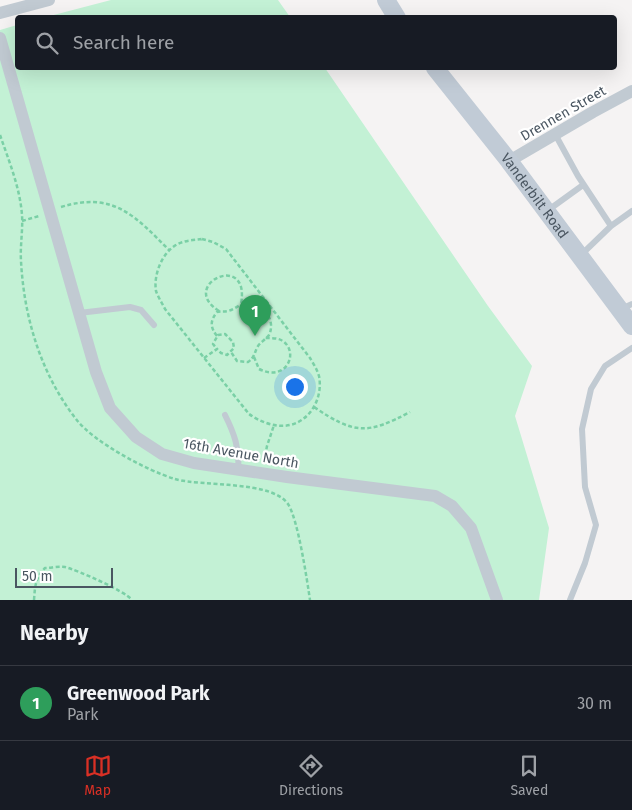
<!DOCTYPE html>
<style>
body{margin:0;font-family:"Fira Sans",sans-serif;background:#20242c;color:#f1f3f6}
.scale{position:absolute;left:15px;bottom:12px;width:98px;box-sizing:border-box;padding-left:5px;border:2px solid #4a5661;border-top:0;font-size:14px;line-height:18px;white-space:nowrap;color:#4a5661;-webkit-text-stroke:4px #fff;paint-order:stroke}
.you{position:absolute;left:294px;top:386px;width:18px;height:18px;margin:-12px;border:4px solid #fff;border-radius:50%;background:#1a73e8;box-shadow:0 0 0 8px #1a73e833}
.badge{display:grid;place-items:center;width:32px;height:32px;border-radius:50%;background:#d93025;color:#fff;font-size:16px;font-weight:700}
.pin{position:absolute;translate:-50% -41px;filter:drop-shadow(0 1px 2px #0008)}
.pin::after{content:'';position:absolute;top:26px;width:18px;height:15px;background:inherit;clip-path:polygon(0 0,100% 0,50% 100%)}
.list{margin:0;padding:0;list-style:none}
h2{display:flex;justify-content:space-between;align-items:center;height:65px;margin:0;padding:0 20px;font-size:21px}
h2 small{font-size:16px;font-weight:400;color:#9ea1a6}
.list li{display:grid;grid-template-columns:32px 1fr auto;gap:15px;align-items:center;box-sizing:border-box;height:75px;padding:0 20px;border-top:1px solid #363941}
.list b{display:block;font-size:19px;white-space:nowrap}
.list p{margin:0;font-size:16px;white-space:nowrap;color:#9ea1a6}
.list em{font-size:16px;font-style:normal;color:#9ea1a6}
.icon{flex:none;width:28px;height:28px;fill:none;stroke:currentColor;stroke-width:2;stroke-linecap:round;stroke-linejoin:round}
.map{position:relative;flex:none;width:632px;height:600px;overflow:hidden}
.search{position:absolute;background:#171b24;box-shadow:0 5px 20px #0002;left:15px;right:15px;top:15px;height:55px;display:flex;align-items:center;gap:12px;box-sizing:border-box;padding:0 18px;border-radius:5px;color:#9ea1a6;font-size:19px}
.sheet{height:140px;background:#171b24}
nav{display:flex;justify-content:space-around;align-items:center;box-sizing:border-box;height:70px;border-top:1px solid #363941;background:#171b24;font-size:14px;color:#9ea1a6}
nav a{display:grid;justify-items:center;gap:2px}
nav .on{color:#d93025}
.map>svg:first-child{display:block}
.green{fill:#c3f1d5}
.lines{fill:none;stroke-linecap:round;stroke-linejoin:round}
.path{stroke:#7ad0a6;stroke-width:2.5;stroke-dasharray:4 2.5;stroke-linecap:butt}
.lane{stroke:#c1cad2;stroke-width:6}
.street{stroke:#c1cad2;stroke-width:12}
.secondary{stroke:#c1cbd6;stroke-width:18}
.labels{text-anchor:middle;stroke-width:4.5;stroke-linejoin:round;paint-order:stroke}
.street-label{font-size:14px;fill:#4a5661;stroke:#fff}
</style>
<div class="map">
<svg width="632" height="600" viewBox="0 0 632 600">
<rect width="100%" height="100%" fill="#f5f3f3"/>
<!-- green -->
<path class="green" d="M 111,0 L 278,0 L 290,17 L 46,17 Z
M 17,25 L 18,68 L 325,68 L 488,306 L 532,366 L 515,416 L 549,528 L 539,600 L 0,600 L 0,30 Z"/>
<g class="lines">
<!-- path -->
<path class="path" d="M 0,135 C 9,161 20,188 22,215 C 23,230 20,246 21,261 C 24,318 41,374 76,419 C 93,442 148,471 175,479 C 203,487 271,480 288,504 C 298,519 307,580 310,600
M 61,207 C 114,191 135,216 170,251
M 22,221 L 39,216
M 202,239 L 213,242 L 226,249 L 310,358 C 313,363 317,369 319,376 C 323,396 312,420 290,425 C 276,428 260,422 249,414 L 165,309 C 162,303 158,297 156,291 C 153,273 164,247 183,242 C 189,240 196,240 202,239 Z
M 219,311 C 177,285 251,250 241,304
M 217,336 C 210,327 210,321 217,312 C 221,311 224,312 228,311 C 236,309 241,302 250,303 C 264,304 276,321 269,335 C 266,339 261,342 258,346 C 254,353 255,357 248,362 L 237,361 L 231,352
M 254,357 L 259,369 C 288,383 300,350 281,340 C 277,338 271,338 265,338
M 204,358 L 217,349 L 221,353 L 227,355 L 234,348 L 233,342 L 225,334 L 218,335 L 213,344 L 217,349
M 314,407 C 354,434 367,435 410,412
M 264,462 L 267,446 L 274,425
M 34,600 C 35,587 35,578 45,568 C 51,568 58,566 65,567 C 77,570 125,591 132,600"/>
<!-- lane -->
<path class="lane" d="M 555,134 L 578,176 L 611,226 L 581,255
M 547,211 L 583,185
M 611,226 L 632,211
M 621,309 L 632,304
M 79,313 L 130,307 L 141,310 L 154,325
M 225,415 C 234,433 240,449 238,470
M 570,600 L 585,563 L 596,525 L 585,487 L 582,429 L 591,389 L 605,366 L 632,348"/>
<!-- street -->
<path class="street" d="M 0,13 L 49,0
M 0,38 L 96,372 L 110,408 L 136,437 L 162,454 L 194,463 L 287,477 L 435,496 L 452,506 L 471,528 L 497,600
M 509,161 L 593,112 L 632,91"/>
<!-- secondary -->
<g class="secondary">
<path d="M 386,0 L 397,18"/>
<path id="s1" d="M 435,68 L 509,161 L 632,326"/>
</g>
</g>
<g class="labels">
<!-- street labels -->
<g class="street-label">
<text transform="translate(563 113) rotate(-30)" y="5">Drennen Street</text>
<text dy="5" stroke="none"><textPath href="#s1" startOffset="162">Vanderbilt Road</textPath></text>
<text transform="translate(241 453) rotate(10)" y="5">16th Avenue North</text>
</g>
</g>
</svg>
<div class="scale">50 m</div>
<div class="you"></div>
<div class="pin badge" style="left:255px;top:336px;background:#2e9e5b">1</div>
<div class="search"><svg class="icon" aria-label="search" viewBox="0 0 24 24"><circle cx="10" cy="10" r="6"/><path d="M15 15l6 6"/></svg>Search here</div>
</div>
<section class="sheet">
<h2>Nearby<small></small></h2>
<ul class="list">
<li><span class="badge" style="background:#2e9e5b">1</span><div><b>Greenwood Park</b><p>Park</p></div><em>30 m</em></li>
</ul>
</section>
<nav>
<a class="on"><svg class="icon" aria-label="map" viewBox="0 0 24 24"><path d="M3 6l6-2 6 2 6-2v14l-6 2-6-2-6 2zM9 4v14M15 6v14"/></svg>Map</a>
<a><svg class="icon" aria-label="directions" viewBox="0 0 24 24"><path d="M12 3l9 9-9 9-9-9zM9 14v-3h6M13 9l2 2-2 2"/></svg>Directions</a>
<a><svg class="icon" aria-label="saved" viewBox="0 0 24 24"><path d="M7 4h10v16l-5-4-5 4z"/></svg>Saved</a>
</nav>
